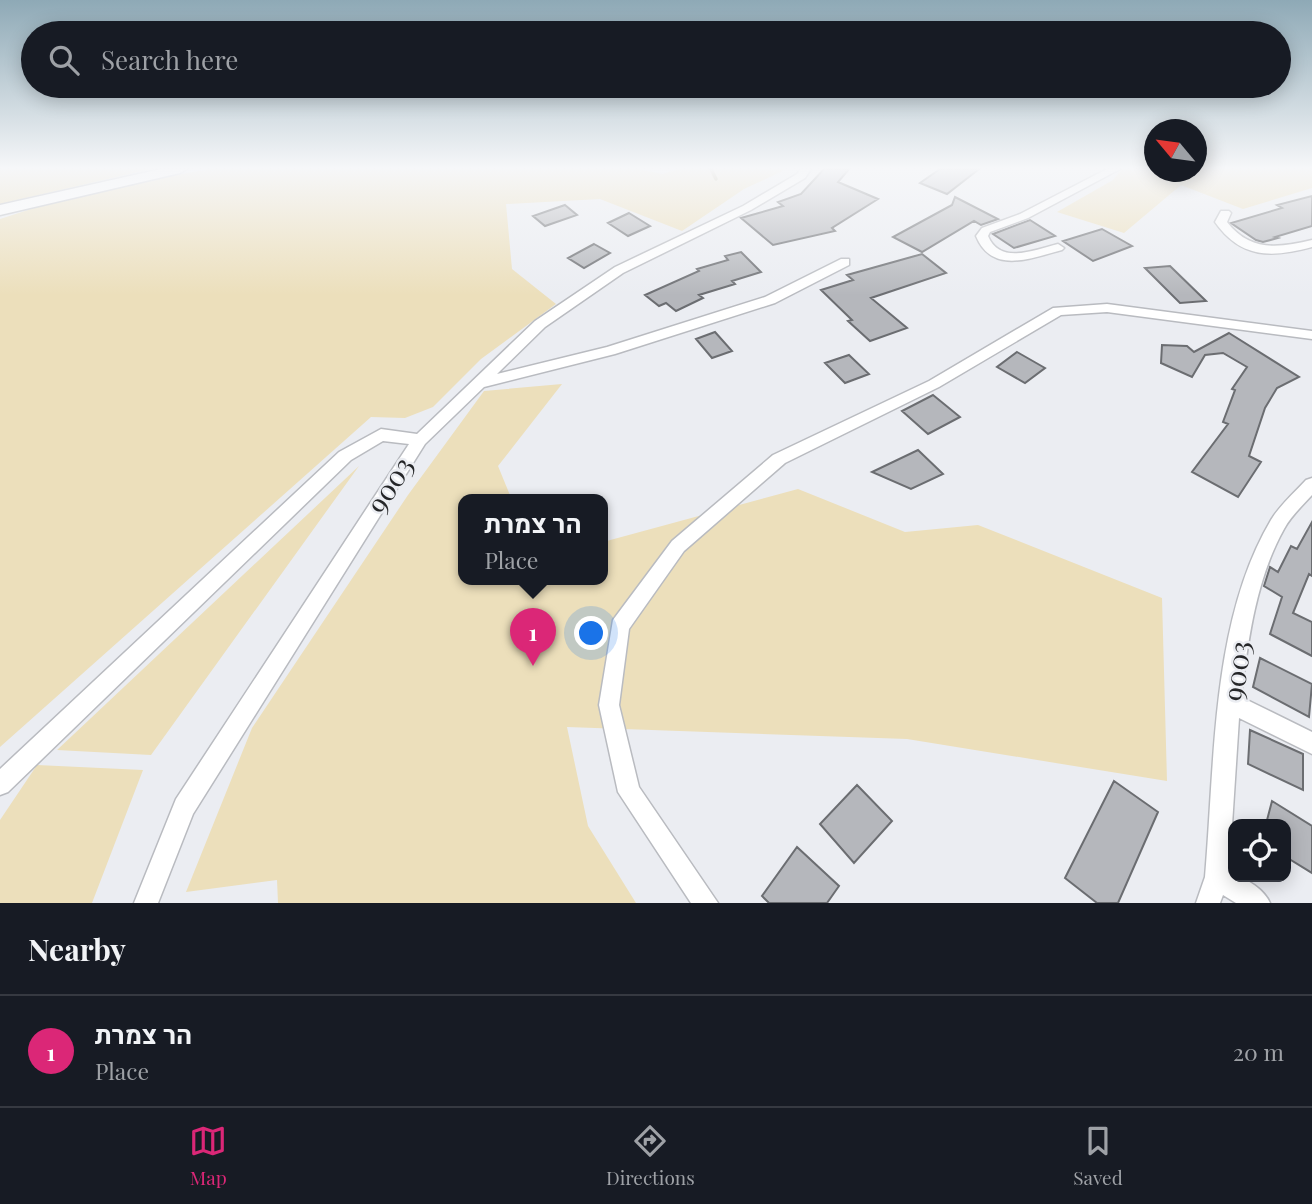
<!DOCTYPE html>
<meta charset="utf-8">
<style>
body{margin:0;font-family:"Playfair Display",Heebo,serif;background:#20242c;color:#f1f3f6}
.controls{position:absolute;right:21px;bottom:21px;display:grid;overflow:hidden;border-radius:14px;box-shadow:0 4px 18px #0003}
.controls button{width:63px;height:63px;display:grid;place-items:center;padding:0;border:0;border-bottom:2px solid #363941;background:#171b24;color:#f1f3f6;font:35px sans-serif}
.compass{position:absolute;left:1144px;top:119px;width:63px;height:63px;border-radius:50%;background:#171b24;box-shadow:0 4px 18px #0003;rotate:299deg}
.you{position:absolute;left:592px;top:634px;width:24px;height:24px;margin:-18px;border:5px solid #fff;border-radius:50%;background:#1a73e8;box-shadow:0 0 0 10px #1a73e833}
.badge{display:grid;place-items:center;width:46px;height:46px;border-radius:50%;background:#db2777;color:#fff;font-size:23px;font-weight:700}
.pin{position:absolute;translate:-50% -58px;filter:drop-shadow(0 2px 4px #0008)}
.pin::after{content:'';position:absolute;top:37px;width:24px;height:21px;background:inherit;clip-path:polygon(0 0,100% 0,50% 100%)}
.popup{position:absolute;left:458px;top:494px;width:150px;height:91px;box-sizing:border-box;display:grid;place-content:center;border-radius:14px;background:#171b24;filter:drop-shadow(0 2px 5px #0005);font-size:23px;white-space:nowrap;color:#9ea1a6}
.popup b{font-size:26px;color:#f1f3f6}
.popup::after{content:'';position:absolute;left:50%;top:100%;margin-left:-14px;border:14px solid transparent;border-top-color:#171b24}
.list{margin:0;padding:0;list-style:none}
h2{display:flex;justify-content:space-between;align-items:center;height:91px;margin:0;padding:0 28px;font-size:30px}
h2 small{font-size:23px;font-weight:400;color:#9ea1a6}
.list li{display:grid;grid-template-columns:46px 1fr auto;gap:21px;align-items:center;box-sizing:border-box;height:112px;padding:0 28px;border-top:2px solid #363941}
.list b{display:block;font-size:26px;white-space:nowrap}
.list p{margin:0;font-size:23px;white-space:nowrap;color:#9ea1a6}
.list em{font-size:23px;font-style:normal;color:#9ea1a6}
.icon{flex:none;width:38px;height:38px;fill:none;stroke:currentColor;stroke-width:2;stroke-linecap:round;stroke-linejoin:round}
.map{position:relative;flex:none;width:1312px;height:903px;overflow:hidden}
.search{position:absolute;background:#171b24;box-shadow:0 4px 18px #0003;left:21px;right:21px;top:21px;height:77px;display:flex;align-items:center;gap:18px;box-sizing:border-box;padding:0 24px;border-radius:38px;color:#9ea1a6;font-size:26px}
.sheet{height:203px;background:#171b24}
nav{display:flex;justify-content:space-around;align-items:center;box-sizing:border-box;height:98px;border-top:2px solid #363941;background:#171b24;font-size:19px;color:#9ea1a6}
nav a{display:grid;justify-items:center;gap:4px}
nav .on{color:#db2777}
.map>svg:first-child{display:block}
.green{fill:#ecdfbb}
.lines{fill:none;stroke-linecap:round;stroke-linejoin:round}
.stream{stroke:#a7986a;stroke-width:3.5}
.building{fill:#b5b7bc;stroke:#6b6d71;stroke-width:2}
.street-casing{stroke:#b9bbc0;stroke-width:3}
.secondary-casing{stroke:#b9bbc0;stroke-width:3}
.street{fill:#fff;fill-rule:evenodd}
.secondary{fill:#fff;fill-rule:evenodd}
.labels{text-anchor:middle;stroke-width:5;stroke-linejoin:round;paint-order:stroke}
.near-street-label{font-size:28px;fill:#252628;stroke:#ebedf2}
</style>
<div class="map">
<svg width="1312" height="903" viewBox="0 0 1312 903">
<rect width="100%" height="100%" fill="#ebedf2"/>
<!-- green -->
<path class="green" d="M 0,169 L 151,169 L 0,204 Z
M 209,169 L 639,169 L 662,174 L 678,169 L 787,169 L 744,189 L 682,231 L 600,199 L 506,204 L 512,269 L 556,304 L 481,359 L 433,407 L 405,418 L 371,417 L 0,747 L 0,219 L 84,192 Z
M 1122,169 L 1196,172 L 1197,169 L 1312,169 L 1312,188 L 1243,209 L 1181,185 L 1124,233 L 1057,212 L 1113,180 Z
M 562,384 L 498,466 L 512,500 L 463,500 L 463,580 L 603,580 L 603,542 L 798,489 L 905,532 L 978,525 L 1162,598 L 1167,781 L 907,739 L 567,727 L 588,826 L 636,903 L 278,903 L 277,880 L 186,892 L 252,728 L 408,495 L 484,391 Z
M 359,466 L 151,755 L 57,750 Z
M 37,765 L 143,770 L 92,903 L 0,903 L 0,820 Z"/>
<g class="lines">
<!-- stream -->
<path class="stream" d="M 711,169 L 716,179"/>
</g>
<!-- building -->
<path class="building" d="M 824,169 L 849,169 L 838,182 L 878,199 L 832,228 L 835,231 L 773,245 L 741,218 L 783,206 L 778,202 L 801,194 Z
M 940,169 L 979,169 L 947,194 L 920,183 Z
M 1312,196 L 1312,226 L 1275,237 L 1278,238 L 1263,242 L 1256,240 L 1231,223 L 1282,208 L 1277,205 Z
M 955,197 L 998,219 L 981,225 L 974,221 L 922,252 L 893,237 L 952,205 Z
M 565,205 L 577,215 L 545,226 L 533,216 Z
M 629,213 L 650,226 L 628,236 L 608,223 Z
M 1030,220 L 1055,236 L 1014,248 L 993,234 Z
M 1102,229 L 1132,246 L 1093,261 L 1063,241 Z
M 594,244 L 610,253 L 584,268 L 568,258 Z
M 741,252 L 761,272 L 732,281 L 735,284 L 699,295 L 703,298 L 676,311 L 666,303 L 659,306 L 645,295 L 699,271 L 697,269 L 728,260 L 725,256 Z
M 922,254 L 946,273 L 871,298 L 907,328 L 870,341 L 848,321 L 852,320 L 821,290 L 853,280 L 847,275 Z
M 1170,266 L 1206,301 L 1180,303 L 1145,268 Z
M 715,332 L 732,351 L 712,358 L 696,339 Z
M 1229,333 L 1299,377 L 1277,388 L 1265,408 L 1249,456 L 1261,462 L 1238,497 L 1192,472 L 1228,424 L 1223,422 L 1235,390 L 1232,389 L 1247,367 L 1223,353 L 1205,355 L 1192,377 L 1161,363 L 1162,345 L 1187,346 L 1194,352 Z
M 1017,352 L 1045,368 L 1025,383 L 997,367 Z
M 849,355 L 869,374 L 845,383 L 825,363 Z
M 933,395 L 960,417 L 928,434 L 902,411 Z
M 918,450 L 943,474 L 911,489 L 872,472 Z
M 1312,522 L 1312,576 L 1309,574 L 1293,613 L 1312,622 L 1312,656 L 1270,634 L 1282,597 L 1264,586 L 1270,567 L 1278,572 L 1291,546 L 1297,549 Z
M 1260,658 L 1312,684 L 1309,717 L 1253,687 Z
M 1250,730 L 1303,754 L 1303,790 L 1248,764 Z
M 1114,781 L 1158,812 L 1118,903 L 1097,903 L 1065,878 Z
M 857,785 L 892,821 L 854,863 L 820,824 Z
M 1272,801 L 1312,826 L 1312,873 L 1286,857 L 1286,824 L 1266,824 Z
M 797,847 L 839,886 L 827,903 L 769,903 L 762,896 Z"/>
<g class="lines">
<!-- street casing -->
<g class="street-casing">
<path id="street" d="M 801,169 L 811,169 L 805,178 L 751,210 L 623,273 L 545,327 L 497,374 L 607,347 L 765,297 L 841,259 L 849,259 L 849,265 L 775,303 L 615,354 L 484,387 L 425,444 L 193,814 L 158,903 L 134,903 L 176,799 L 409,444 L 383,441 L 351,460 L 8,792 L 0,795 L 0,769 L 339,452 L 381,429 L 417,434 L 535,321 L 615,267 L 743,206 L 797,174 Z
M 1107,169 L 1120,169 L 1028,218 L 990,232 L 988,236 C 1000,265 1034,250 1058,244 L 1064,248 L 1062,250 C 1031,258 992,275 976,236 L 982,228 L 1020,214 Z
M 1221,211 L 1229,211 L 1231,213 L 1227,222 C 1250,252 1279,248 1312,240 L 1312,247 C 1272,258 1241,259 1215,222 Z
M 1107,304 L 1312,331 L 1312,339 L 1107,312 L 1061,315 L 939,387 L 785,463 L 684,551 L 629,629 L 619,705 L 639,787 L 718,903 L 691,903 L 618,792 L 599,705 L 613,620 L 672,541 L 773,455 L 929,381 L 1053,308 Z
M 1312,478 L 1312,495 C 1302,506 1291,516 1284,529 C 1256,579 1248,640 1241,697 L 1312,732 L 1312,754 L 1239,718 L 1229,871 L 1233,877 C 1247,877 1265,891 1270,903 L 1236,903 L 1223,895 L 1220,903 L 1196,903 L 1205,877 C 1215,763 1211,621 1271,520 C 1280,505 1294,493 1306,480 Z"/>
</g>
<!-- secondary casing -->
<g class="secondary-casing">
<path id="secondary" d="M 161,169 L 187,169 L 180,173 L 0,215 L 0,205 Z"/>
</g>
<!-- street -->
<use href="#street" class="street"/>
<!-- secondary -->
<use href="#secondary" class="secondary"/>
</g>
<!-- sky -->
<linearGradient id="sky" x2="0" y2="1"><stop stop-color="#8ea9b6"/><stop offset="0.57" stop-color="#f6f7f9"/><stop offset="1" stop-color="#f6f7f9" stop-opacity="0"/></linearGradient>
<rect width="1312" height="295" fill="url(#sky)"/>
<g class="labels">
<!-- near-street labels -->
<g class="near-street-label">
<text transform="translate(390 485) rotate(-57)" y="10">9003</text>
<text transform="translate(1237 671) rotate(-82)" y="10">9003</text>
</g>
</g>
</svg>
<div class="controls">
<button><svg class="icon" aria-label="locate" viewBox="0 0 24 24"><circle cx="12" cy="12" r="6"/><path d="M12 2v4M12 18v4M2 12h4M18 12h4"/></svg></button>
</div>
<svg class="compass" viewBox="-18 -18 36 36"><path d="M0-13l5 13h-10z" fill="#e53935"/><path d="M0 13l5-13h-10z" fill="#9ea1a6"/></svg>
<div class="you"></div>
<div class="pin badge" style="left:533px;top:666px">1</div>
<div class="popup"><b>הר צמרת</b>Place</div>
<div class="search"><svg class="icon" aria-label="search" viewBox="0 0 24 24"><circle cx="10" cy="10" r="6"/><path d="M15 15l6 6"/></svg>Search here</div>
</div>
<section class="sheet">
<h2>Nearby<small></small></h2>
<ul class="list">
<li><span class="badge">1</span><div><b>הר צמרת</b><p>Place</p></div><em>20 m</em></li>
</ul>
</section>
<nav>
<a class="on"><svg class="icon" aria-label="map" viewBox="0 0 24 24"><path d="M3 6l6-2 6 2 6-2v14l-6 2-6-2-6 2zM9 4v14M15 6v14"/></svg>Map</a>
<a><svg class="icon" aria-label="directions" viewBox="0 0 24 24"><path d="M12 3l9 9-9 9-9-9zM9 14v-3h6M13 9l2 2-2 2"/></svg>Directions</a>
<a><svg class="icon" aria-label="saved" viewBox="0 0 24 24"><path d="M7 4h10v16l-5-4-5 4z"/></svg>Saved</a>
</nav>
